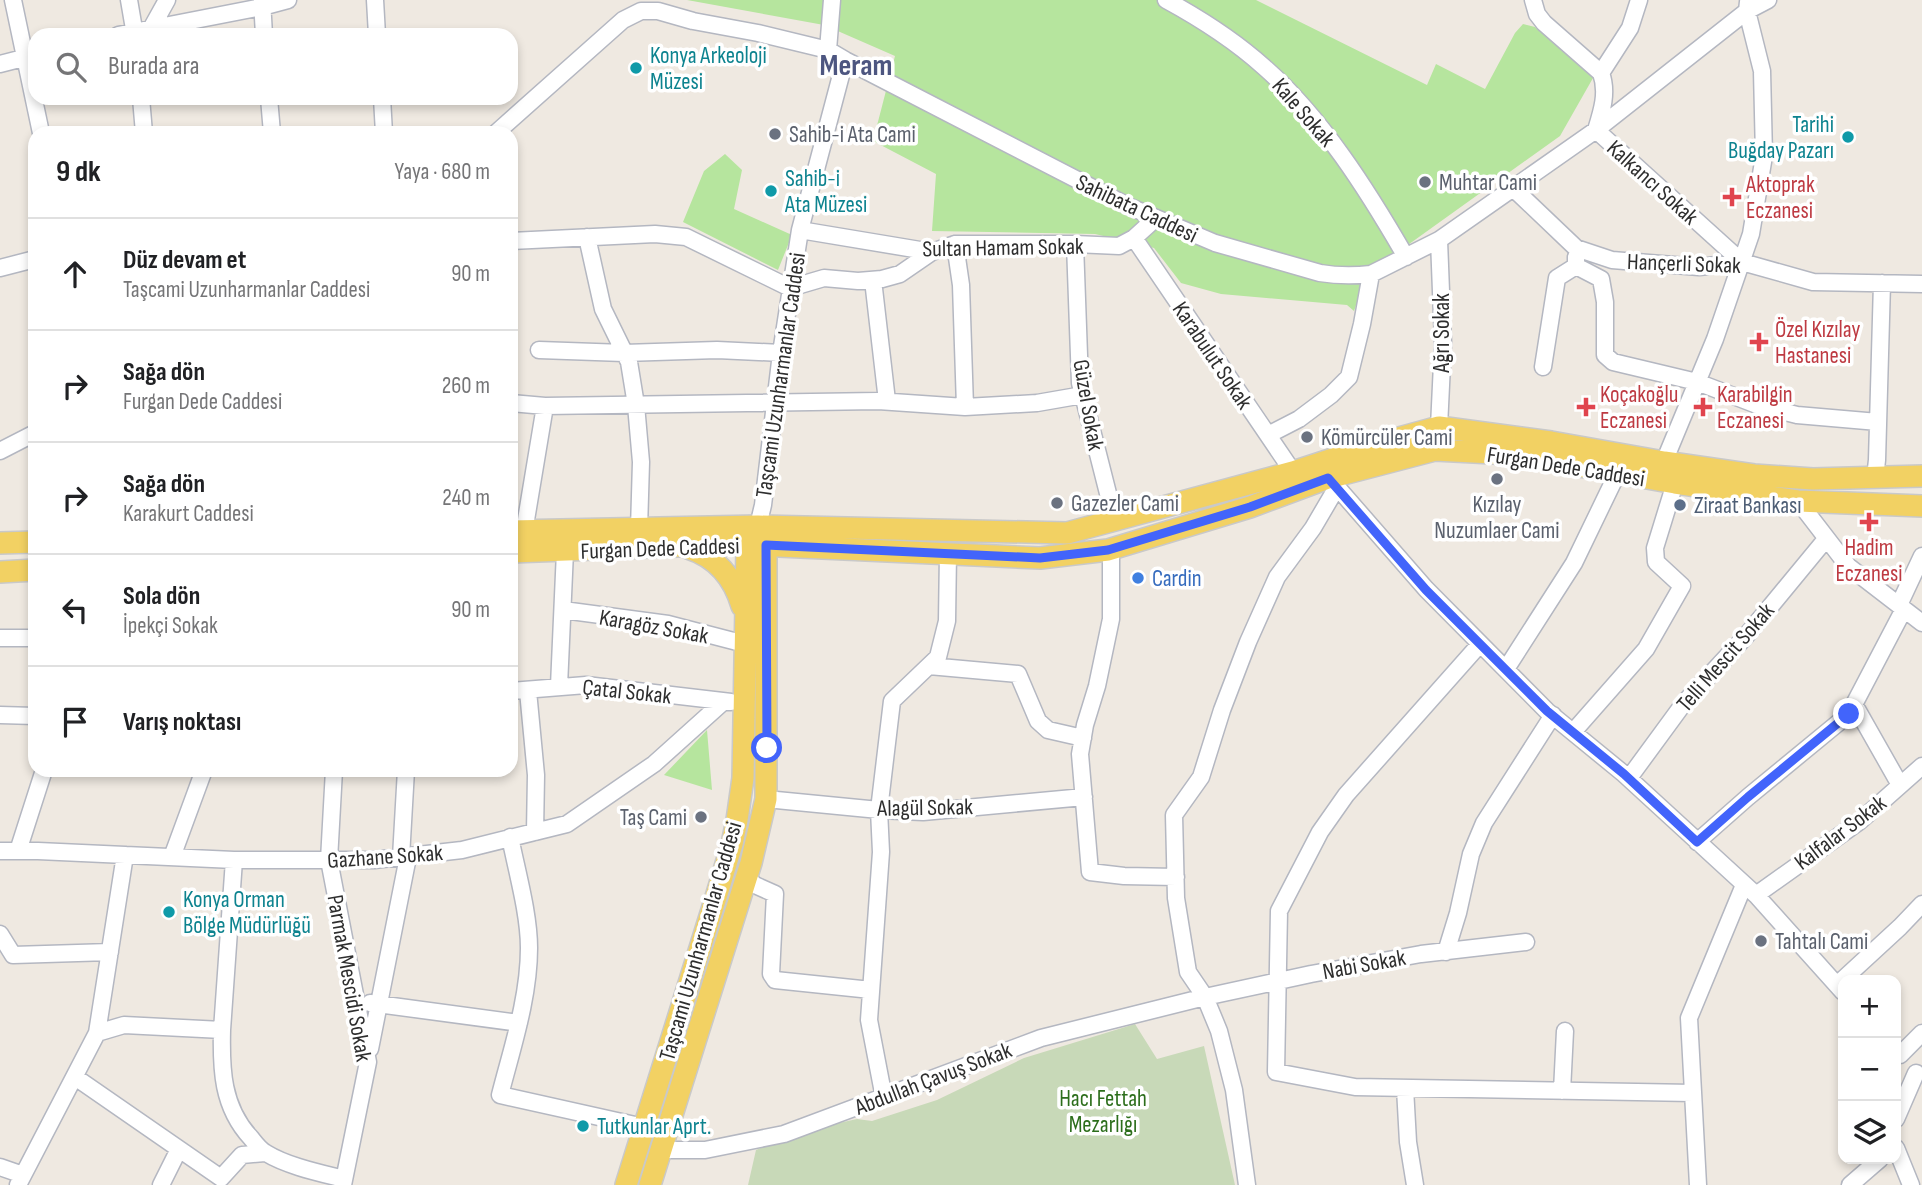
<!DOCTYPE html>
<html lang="tr">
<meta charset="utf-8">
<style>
body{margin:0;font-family:"Sofia Sans Condensed",sans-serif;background:#f2f2f2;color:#202124}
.controls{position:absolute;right:21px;bottom:21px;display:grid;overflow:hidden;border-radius:14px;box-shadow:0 4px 10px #0003}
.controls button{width:63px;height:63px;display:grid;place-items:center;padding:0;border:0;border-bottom:2px solid #e0e0e0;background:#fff;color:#202124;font:35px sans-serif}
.stop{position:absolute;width:21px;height:21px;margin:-16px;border:5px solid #4264fb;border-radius:50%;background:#fff}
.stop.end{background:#4264fb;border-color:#fff;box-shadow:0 2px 7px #0008}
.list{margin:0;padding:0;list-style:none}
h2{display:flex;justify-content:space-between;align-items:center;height:91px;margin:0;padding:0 28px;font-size:30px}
h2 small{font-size:23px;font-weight:400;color:#757577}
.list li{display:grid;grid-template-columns:46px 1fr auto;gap:21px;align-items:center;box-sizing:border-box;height:112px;padding:0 28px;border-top:2px solid #e0e0e0}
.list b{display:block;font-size:26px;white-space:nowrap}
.list p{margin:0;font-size:23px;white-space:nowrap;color:#757577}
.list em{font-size:23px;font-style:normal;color:#757577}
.icon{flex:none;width:38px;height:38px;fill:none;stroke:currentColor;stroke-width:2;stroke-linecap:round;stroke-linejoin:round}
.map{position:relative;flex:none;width:1922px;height:1185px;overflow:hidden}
.search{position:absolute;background:#fff;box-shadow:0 4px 10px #0003;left:28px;top:28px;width:490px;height:77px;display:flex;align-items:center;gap:18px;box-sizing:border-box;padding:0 24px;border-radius:21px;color:#757577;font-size:26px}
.panel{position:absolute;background:#fff;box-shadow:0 4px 10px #0003;left:28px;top:126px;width:490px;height:651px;border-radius:21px}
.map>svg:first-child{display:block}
.green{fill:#b6e59e}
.cemetery{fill:#c8d9b8}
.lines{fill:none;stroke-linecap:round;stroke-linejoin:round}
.minor-casing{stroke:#b4b7c1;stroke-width:19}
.major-casing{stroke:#c9c9c9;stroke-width:24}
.minor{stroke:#fff;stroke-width:16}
.major{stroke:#f2d163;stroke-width:21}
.route{stroke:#4264fb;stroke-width:9}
.culture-dot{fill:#0f9aa8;stroke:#fff;stroke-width:2.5}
.worship-dot{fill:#6b7280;stroke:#fff;stroke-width:2.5}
.health-dot{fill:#e0444e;stroke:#fff;stroke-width:2.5}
.service-dot{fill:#5c6f8a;stroke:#fff;stroke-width:2.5}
.shop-dot{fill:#3f7fe0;stroke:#fff;stroke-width:2.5}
.labels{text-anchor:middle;stroke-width:7;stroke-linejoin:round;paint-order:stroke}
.culture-label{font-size:23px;fill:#0d838f;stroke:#fff;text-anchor:start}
.street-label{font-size:23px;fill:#2e2e2e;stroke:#fff}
.worship-label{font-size:23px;fill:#5b616d;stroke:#fff;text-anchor:start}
.health-label{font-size:23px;fill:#be3a42;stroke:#fff;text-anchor:start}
.service-label{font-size:23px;fill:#4e5e75;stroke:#fff;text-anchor:start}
.shop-label{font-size:23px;fill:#366cbe;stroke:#fff;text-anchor:start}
.park-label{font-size:23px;fill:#2c6e1b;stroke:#fff}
.district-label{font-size:30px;font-weight:bold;fill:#4d5680;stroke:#fff}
</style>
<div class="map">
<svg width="1922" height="1185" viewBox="0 0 1922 1185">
<rect width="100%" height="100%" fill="#efe9e1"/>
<!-- green -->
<path class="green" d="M 687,0 L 1256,0 L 1427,85 L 1436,64 L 1485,89 L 1515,33 L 1523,24 L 1535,27 L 1593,78 L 1560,136 L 1405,247 L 1369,268 L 1354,311 L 1347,305 L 1221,294 L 1181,283 L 1154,248 L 1095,234 L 932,231 L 936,174 L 873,141 L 895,56 L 824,25 Z
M 725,154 L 742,170 L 734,209 L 792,235 L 778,270 L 683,222 L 704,171 Z
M 707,730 L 712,790 L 664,775 Z"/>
<!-- cemetery -->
<path class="cemetery" d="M 1135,1024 L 1157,1059 L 1204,1046 L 1235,1185 L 748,1185 L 756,1150 L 798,1132 L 857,1119 L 872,1121 L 937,1100 L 1024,1058 Z"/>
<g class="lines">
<!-- minor casing -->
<g class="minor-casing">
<path id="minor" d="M 13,0 L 41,133
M 129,0 L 135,35
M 262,0 L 264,35
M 375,0 L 377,35
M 1166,0 C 1201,19 1235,41 1264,67 C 1322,118 1368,191 1406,257
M 1533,0 L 1537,14 L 1544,23 L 1601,73 C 1608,92 1602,111 1596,130 L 1742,262
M 152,27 L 167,0
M 118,35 L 262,7 L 288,0
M 828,50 L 832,0
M 0,64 L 35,55
M 1601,73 L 1630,28 L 1639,0
M 141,98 L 144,133
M 269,98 L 272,133
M 382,98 L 384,133
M 496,133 L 623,20 L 641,11 L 658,11 L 693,21 L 758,33 L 828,50 L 845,60 L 1128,206 L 1215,243 L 1320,273 C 1338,276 1354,276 1371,274 L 1439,240 L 1596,130 L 1747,11 L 1768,0
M 1513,188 L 1576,248 L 1612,260 L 1699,267 L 1742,262 L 1813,282 L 1922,284
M 800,230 L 932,252 L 955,244 L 1075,244 L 1119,246 L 1134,238 L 1156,218
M 587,237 L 603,309 L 629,362 L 636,405 L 641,462 L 639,529
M 1134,238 L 1293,472
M 511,241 L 655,234 L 686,237 L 790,288 L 824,278 L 858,281 L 882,279 L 900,274 L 932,252
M 955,244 L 961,285 L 965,407
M 1075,244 L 1080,383 L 1115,521
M 1576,266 L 1601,279 L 1605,302 L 1605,355 L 1613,362 L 1697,382 L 1757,405 L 1797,415 L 1878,422
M 0,268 L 35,259
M 873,280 L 887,401
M 539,350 L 624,353 L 717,350 L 781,353
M 1543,367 L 1557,278 L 1576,266 L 1576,257
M 511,403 L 545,406 L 878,401 L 965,407 L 1037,403 L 1083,395
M 1439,427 L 1443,343 L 1439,240
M 1268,435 L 1299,419 L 1331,395 L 1349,377 L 1362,324 L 1371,274
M 0,451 L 35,433
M 1664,462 L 1715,339 L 1751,234 L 1764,156 L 1762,71 L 1747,11 L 1748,2
M 1875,478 L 1877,460 L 1882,283
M 1330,479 L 1426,589 L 1547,711 L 1624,774 L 1756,895 L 1843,992
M 1798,501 L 1848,566 L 1922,623
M 758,526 L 763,505 L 781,353 L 800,230 L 845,60
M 524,532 L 545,406
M 1111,549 L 1111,619 L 1097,686 L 1085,725 L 1080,754 L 1090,872 L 1124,876 L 1176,877
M 1899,605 L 1922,556
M 563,610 L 668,624 L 745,644
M 0,638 L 35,638
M 1480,644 L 1346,795 L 1320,832 L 1279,911 L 1276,1072 L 1355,1087 L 1693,1093
M 929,666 L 1018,674 L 1038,721 L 1048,730 L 1083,738
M 1506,669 L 1574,563 L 1617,474
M 559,686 L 565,551
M 511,691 L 586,685 L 731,702
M 528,691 L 536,775 L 535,832
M 1854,704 L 1900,785
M 0,715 L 35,716
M 1573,732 L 1646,649 L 1682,586 L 1656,562 L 1655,548 L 1675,483
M 334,770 L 329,860 L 368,1062 L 343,1185
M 1629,778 L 1684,703 L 1746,636 L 1826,539
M 766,799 L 879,810 L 923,812 L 1084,797
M 510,837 C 517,872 529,914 529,948 C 529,998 512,1048 500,1095 L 644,1127
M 1697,842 L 1748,797 L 1849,714 L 1904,609
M 0,851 L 38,851 L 234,860 L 374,860 L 462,850 L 567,824 L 654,764 L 723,702
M 18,851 L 44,770
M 172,857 L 204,770
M 401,857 L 406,770
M 234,860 L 222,1030 C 221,1069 222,1107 251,1138 C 255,1143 260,1150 266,1153 C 287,1166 320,1173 344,1179
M 747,878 L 755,885 L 775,894 L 771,974 L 775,980 L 871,990
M 1756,895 L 1860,821 L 1922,766
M 0,934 L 13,955 L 110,952
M 1446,952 L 1458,913 L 1471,854 L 1484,823 L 1553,715
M 1837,985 L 1900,927 L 1922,904
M 370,1003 L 519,1023
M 97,1033 L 125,855
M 370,1049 L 408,857
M 1900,1055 L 1922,1033
M 75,1077 L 221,1178 L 242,1155 L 265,1153
M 1405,1088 L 1408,1142 L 1415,1185
M 1562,1091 L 1565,1031
M 884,1098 L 869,1020 L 881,852 L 879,810 L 892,701 L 938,657 L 947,621 L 948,553
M 1896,1119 L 1916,1073
M 1896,1148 L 1911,1185
M 661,1150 L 705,1150 L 784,1134 L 1041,1038 L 1205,997 L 1311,974 L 1421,954 L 1526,942
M 0,1167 L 23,1175
M 18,1185 L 97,1033 L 124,1025 L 222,1030
M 161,1185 L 179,1149
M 1247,1185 L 1234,1090 L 1219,1031 L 1205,997 L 1188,972 L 1176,898 L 1174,815 L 1201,777 L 1222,710 L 1248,642 L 1277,577 L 1313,528 L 1337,487
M 1698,1185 L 1689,1018 L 1744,885
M 1850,1185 L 1880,1159"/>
</g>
<!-- major casing -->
<g class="major-casing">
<path id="major" d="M 511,531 L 758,526 L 1067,533 L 1293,472 L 1388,441 L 1439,427 L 1551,442 L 1664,462 L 1754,475 L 1813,479 L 1922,476
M 0,543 L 35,542
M 688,548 C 716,557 734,578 742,606
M 511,552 L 733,544 L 1040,558 L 1108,550 L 1250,507 L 1328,478 L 1435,450 L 1512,454 L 1675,483 L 1798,501 L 1922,506
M 0,572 L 35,570
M 626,1185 L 716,897 L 732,844 L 737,820 L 743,778 L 747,545 L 753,534
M 650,1185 L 751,863 L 766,799 L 766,545 L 761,535"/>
</g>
<!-- minor -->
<use href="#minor" class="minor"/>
<!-- major -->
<use href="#major" class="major"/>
</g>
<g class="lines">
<!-- route -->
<path class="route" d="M 767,748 L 766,545 L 1040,558 L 1108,550 L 1250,507 L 1328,478 L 1426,590 L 1547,711 L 1624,774 L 1697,842 L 1748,797 L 1849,714"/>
</g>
<!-- markers -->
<g class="culture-dot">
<circle cx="636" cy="68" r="7"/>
<circle cx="1848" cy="137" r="7"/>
<circle cx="771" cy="191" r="7"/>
<circle cx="169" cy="912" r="7"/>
<circle cx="583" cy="1126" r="7"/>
</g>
<g class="worship-dot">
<circle cx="775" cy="134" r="7"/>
<circle cx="1425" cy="182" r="7"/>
<circle cx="1307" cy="437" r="7"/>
<circle cx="1497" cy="479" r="7"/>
<circle cx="1057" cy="503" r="7"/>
<circle cx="701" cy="817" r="7"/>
<circle cx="1761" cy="941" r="7"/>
</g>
<g class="health-dot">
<path d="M1728.5 186.5h7v7h7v7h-7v7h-7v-7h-7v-7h7z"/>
<path d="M1755.5 331.5h7v7h7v7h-7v7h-7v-7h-7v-7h7z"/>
<path d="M1582.5 396.5h7v7h7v7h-7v7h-7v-7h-7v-7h7z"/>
<path d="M1699.5 396.5h7v7h7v7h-7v7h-7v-7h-7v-7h7z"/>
<path d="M1865.5 511.5h7v7h7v7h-7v7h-7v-7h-7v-7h7z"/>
</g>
<circle class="service-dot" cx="1680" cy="505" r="7"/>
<circle class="shop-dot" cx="1138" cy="578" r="7"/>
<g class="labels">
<!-- culture labels -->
<g class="culture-label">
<text x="650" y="63">Konya Arkeoloji<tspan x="650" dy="26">Müzesi</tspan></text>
<text x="1834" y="132" text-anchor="end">Tarihi<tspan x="1834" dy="26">Buğday Pazarı</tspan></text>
<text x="785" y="186">Sahib-i<tspan x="785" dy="26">Ata Müzesi</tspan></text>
<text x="183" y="907">Konya Orman<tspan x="183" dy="26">Bölge Müdürlüğü</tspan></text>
<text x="597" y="1134">Tutkunlar Aprt.</text>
</g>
<!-- street labels -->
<g class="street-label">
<text transform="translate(1304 112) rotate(49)" y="8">Kale Sokak</text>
<text transform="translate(1653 182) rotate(42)" y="8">Kalkancı Sokak</text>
<text transform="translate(1137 208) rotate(25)" y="8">Sahibata Caddesi</text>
<text transform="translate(1003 247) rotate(-1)" y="8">Sultan Hamam Sokak</text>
<text transform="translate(1684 263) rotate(2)" y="8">Hançerli Sokak</text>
<text transform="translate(1441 333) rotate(-90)" y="8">Ağrı Sokak</text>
<text transform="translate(1213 355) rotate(56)" y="8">Karabulut Sokak</text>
<text transform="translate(780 375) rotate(-82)" y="8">Taşcami Uzunharmanlar Caddesi</text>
<text transform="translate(1089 405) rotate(80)" y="8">Güzel Sokak</text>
<text transform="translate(1566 466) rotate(9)" y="8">Furgan Dede Caddesi</text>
<text transform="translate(660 548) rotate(-2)" y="8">Furgan Dede Caddesi</text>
<text transform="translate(654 626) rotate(10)" y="8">Karagöz Sokak</text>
<text transform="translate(1725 657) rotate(-49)" y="8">Telli Mescit Sokak</text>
<text transform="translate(627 691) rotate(6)" y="8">Çatal Sokak</text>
<text transform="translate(925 807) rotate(-1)" y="8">Alagül Sokak</text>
<text transform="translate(1840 832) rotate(-37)" y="8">Kalfalar Sokak</text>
<text transform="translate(385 856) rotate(-4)" y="8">Gazhane Sokak</text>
<text transform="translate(700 941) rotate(-74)" y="8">Taşcami Uzunharmanlar Caddesi</text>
<text transform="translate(1364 964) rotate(-10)" y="8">Nabi Sokak</text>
<text transform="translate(350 978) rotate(80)" y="8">Parmak Mescidi Sokak</text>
<text transform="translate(933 1078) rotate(-21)" y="8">Abdullah Çavuş Sokak</text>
</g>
<!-- worship labels -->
<g class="worship-label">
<text x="789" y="142">Sahib-i Ata Cami</text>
<text x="1439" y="190">Muhtar Cami</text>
<text x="1321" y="445">Kömürcüler Cami</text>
<text x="1071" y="511">Gazezler Cami</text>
<text x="1497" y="512" text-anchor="middle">Kızılay<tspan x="1497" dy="26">Nuzumlaer Cami</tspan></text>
<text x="687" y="825" text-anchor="end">Taş Cami</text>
<text x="1775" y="949">Tahtalı Cami</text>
</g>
<!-- health labels -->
<g class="health-label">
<text x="1746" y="192">Aktoprak<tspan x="1746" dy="26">Eczanesi</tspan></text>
<text x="1775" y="337">Özel Kızılay<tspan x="1775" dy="26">Hastanesi</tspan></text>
<text x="1600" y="402">Koçakoğlu<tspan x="1600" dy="26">Eczanesi</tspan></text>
<text x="1717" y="402">Karabilgin<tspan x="1717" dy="26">Eczanesi</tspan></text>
<text x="1869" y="555" text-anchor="middle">Hadim<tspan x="1869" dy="26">Eczanesi</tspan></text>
</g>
<!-- service labels -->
<g class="service-label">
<text x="1694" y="513">Ziraat Bankası</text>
</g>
<!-- shop labels -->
<g class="shop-label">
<text x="1152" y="586">Cardin</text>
</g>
<!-- park labels -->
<g class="park-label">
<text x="1103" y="1106">Hacı Fettah<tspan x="1103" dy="26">Mezarlığı</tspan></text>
</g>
<!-- district labels -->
<g class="district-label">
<text x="856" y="75">Meram</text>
</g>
</g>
</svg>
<div class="controls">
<button>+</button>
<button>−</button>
<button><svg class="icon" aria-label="layers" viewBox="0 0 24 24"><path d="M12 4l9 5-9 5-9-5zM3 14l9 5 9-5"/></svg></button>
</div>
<div class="stop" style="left:767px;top:748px"></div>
<div class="stop end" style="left:1849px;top:714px"></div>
<div class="search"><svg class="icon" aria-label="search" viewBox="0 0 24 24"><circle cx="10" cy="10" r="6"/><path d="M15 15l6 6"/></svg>Burada ara</div>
<section class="panel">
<h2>9 dk<small>Yaya · 680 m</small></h2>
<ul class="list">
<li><svg class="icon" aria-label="ahead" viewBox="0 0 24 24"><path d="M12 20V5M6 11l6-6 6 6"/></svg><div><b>Düz devam et</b><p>Taşcami Uzunharmanlar Caddesi</p></div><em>90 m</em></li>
<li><svg class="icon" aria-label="right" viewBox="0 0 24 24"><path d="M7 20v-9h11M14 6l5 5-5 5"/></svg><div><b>Sağa dön</b><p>Furgan Dede Caddesi</p></div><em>260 m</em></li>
<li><svg class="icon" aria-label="right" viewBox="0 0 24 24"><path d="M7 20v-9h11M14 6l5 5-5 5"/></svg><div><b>Sağa dön</b><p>Karakurt Caddesi</p></div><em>240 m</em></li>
<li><svg class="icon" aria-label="left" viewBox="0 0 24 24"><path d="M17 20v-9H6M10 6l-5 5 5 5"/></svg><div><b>Sola dön</b><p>İpekçi Sokak</p></div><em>90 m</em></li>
<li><svg class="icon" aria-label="arrive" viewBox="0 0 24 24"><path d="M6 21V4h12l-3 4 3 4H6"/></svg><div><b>Varış noktası</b></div></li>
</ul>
</section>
</div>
